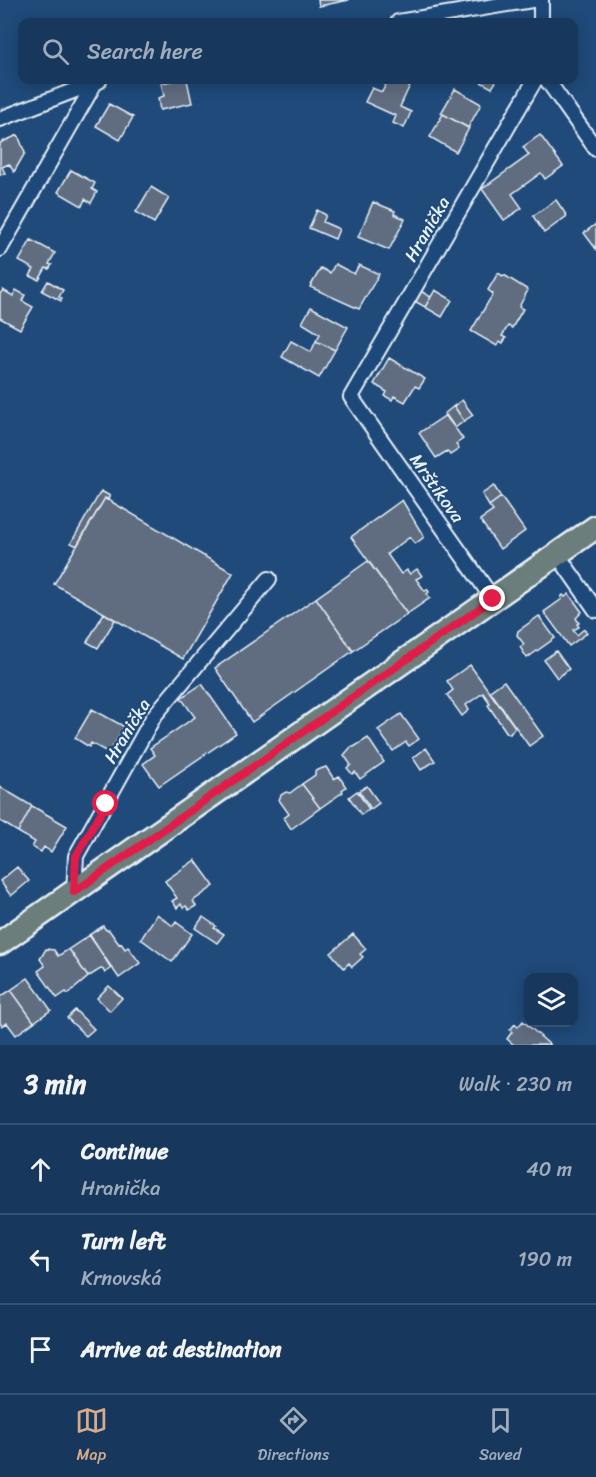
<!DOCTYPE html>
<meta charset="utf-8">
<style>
body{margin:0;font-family:Sriracha,sans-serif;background:#244365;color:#f1f3f6}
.controls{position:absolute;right:18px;bottom:18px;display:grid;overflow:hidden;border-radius:12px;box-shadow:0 3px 15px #0003}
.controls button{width:54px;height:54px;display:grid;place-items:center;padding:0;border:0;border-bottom:2px solid #365272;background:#17385c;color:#f1f3f6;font:30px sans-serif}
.stop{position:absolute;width:18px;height:18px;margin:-14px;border:4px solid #e11d48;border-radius:50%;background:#fff}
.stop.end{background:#e11d48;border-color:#fff;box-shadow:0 2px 6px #0008}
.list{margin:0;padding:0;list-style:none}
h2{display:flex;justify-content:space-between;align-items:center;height:78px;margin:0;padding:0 24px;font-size:26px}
h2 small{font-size:20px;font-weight:400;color:#9eacbb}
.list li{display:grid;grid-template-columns:39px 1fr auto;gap:18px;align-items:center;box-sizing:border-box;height:90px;padding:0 24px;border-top:2px solid #365272}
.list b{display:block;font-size:22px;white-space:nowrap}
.list p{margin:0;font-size:20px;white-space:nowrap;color:#9eacbb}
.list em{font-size:20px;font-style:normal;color:#9eacbb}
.icon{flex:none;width:33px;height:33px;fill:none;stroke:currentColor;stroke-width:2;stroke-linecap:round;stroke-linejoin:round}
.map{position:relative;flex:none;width:596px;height:1045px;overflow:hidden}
.search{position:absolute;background:#17385c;box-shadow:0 3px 15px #0003;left:18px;right:18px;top:18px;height:66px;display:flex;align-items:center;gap:15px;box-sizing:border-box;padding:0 21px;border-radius:12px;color:#9eacbb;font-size:22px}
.sheet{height:348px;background:#17385c}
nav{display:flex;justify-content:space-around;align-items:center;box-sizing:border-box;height:84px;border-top:2px solid #365272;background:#17385c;font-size:16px;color:#9eacbb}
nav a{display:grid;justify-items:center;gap:3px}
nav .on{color:#d6ab8b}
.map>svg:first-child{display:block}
.building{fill:#606d80;stroke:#e8f1f8;stroke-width:1.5}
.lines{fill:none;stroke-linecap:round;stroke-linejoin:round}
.minor-casing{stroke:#e8f1f8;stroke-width:18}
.primary-casing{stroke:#e8f1f8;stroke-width:27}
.minor{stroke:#1f4a7a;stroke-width:14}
.primary{stroke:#6c7e7c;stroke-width:22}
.route{stroke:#e11d48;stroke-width:8}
.labels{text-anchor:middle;stroke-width:4.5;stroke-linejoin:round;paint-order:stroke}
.street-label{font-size:18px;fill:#e8f1f8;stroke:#1f4a7a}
</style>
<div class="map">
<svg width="596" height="1045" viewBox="0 0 596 1045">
<rect width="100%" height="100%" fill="#1f4a7a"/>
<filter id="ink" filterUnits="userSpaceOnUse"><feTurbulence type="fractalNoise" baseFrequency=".0167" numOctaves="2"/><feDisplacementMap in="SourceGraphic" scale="12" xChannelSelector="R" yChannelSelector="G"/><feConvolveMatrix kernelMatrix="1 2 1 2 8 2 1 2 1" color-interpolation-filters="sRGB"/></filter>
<g filter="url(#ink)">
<!-- building -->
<path class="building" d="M 318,0 L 349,0 L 319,6 Z
M 177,80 L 187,80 L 192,103 L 160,110 L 158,98 L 164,96 L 161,83 Z
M 388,80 L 402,80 L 411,83 L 400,107 L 411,112 L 404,128 L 393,123 L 396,116 L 365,102 L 372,88 L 382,92 Z
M 477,80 L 497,80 L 492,88 Z
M 455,89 L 481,104 L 468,128 L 441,113 Z
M 109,104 L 133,117 L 120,140 L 96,126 Z
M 443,114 L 469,128 L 456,152 L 430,137 Z
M 18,135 L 25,153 L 14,172 L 9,164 L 2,167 L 5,173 L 0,175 L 0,143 Z
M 540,135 L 563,166 L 545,179 L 541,173 L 512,194 L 522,208 L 504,220 L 482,189 L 529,155 L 523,147 Z
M 71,170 L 95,183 L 92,189 L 97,192 L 91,203 L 85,199 L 82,206 L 58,192 Z
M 151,187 L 169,198 L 154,223 L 136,212 Z
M 556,200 L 567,216 L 544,233 L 533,216 Z
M 373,202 L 395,211 L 394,214 L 405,219 L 389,250 L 358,237 Z
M 317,210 L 326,215 L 323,222 L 339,229 L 335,239 L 309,228 Z
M 596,224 L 596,249 L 584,233 Z
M 31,240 L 55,253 L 49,264 L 52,265 L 49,269 L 46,268 L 39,280 L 30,276 L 34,269 L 19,261 Z
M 335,264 L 354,274 L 359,265 L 379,274 L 359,309 L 310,287 L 321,268 L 330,273 Z
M 498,273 L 503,276 L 504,275 L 528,290 L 519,307 L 523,309 L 512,328 L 508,326 L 502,336 L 506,338 L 503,343 L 499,342 L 497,346 L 471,331 L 493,294 L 488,290 Z
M 48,281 L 63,290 L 59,297 L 62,298 L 61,301 L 42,291 Z
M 417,289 L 431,297 L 425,307 L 411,299 Z
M 3,290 L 13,296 L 16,290 L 25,295 L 22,301 L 33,307 L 20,329 L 0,318 L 0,294 Z
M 435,290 L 452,300 L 442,317 L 425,307 Z
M 311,307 L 348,327 L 335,350 L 316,341 L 320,334 L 302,323 Z
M 291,341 L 311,352 L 316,341 L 335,350 L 319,378 L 282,357 Z
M 389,358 L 425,379 L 419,388 L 415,386 L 405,402 L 394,396 L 392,400 L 385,396 L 387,392 L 374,384 Z
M 462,400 L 473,415 L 464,421 L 454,406 Z
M 454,406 L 464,421 L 455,428 L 444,414 Z
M 446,415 L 463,439 L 456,444 L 459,449 L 450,455 L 447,451 L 436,458 L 419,433 Z
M 494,486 L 501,497 L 489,506 L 482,494 Z
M 101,491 L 110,496 L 107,500 L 105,498 L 77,546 L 71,543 Z
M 501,497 L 525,531 L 500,549 L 480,520 L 493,511 L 489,506 Z
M 105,498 L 233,573 L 183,659 L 54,584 Z
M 402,500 L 424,537 L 415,544 L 410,537 L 387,554 L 401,574 L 407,570 L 410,574 L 417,569 L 422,576 L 416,579 L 425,591 L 427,589 L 429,592 L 427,594 L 430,598 L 407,614 L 351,537 Z
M 368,561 L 407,614 L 353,651 L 316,598 Z
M 569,594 L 582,612 L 576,618 L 579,623 L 577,624 L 579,627 L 573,630 L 577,635 L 584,629 L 587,633 L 569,646 L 544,612 L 562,599 L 561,597 L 563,595 L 565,597 Z
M 316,598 L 353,651 L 252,722 L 215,668 Z
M 104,613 L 115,620 L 98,648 L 87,642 Z
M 539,616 L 555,638 L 527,658 L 520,647 L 524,644 L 517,635 L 518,631 Z
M 556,651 L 569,669 L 557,678 L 544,660 Z
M 470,665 L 515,727 L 510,734 L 507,733 L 488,705 L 490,703 L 483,693 L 466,705 L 469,710 L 462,716 L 447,695 L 453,690 L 447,681 Z
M 504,681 L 543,736 L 529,746 L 490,691 Z
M 202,684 L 236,733 L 159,786 L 143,764 L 155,755 L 150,748 L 195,717 L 181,698 Z
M 92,709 L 125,727 L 109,753 L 91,743 L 89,747 L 75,738 Z
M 401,714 L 419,739 L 409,746 L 406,742 L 393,751 L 378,730 Z
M 368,738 L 384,762 L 360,779 L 355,772 L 352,774 L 347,768 L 351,765 L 344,755 L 351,747 L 354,747 Z
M 426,748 L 435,761 L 421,770 L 413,758 Z
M 326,767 L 334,779 L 339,776 L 346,787 L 342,790 L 343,792 L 320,808 L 302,784 L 315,775 L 315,771 Z
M 302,784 L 320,808 L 291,829 L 284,818 L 289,814 L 279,800 L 281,795 L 286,792 L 290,793 Z
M 367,786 L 379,803 L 371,809 L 359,791 Z
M 0,787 L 32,806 L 18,832 L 0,821 Z
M 357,791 L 369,809 L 361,815 L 349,797 Z
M 32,806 L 67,826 L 51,852 L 44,847 L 41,852 L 32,847 L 35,842 L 18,832 Z
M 195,860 L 214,886 L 193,901 L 196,906 L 189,910 L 186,906 L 183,908 L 181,904 L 177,908 L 172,901 L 177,898 L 165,881 Z
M 17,867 L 29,881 L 11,896 L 0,881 Z
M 157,914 L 173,926 L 176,922 L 192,934 L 172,962 L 141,939 Z
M 203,917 L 216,926 L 214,928 L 224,934 L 217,943 L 195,928 Z
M 103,926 L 106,930 L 109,930 L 119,944 L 121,943 L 125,949 L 128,947 L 140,963 L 119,978 L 89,935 Z
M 353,934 L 366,949 L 360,954 L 363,957 L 352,967 L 349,963 L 344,968 L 331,953 Z
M 90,935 L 111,968 L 105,973 L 102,968 L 88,977 L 69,949 Z
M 46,949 L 54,950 L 58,956 L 69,949 L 88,977 L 68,994 L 66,992 L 57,998 L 38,971 L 45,966 L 40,959 Z
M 28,978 L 51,1010 L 34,1022 L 11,990 Z
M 109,986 L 122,998 L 110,1011 L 97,998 Z
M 11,990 L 34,1022 L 16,1035 L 7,1023 L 2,1026 L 0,1023 L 0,997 Z
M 75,1010 L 94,1029 L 86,1036 L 67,1018 Z
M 523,1021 L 550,1045 L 514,1045 L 507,1039 L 512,1032 L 510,1030 L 515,1024 L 518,1027 Z"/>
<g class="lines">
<!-- minor casing -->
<g class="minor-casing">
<path id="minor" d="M 398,22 L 532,0
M 541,22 L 541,0
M 547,80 L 596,149
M 0,119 L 99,81
M 0,249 L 96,81
M 557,554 L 596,610
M 493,599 L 351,397 L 535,80
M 74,892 L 76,856 L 154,716 L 269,579"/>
</g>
<!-- primary casing -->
<g class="primary-casing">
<path id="primary" d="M 0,943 L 596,527"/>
</g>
<!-- minor -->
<use href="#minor" class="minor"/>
<!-- primary -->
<use href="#primary" class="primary"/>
</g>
</g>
<g class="lines" filter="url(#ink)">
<!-- route -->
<path class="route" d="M 106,804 L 76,856 L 74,892 L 493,599"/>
</g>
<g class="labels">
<!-- street labels -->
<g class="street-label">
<text transform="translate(427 229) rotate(-60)" y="6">Hranička</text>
<text transform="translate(437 488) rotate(55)" y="6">Mrštíkova</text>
<text transform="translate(127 731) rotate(-59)" y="6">Hranička</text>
</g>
</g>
</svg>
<div class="controls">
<button><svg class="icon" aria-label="layers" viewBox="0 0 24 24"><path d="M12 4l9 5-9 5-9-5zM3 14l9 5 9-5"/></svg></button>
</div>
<div class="stop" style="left:106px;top:804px"></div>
<div class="stop end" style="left:493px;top:599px"></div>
<div class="search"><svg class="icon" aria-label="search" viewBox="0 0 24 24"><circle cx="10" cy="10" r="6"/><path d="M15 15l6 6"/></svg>Search here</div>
</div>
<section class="sheet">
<h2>3 min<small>Walk · 230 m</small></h2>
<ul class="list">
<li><svg class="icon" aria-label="ahead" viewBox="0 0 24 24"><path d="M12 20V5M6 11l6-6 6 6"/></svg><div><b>Continue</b><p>Hranička</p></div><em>40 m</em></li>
<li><svg class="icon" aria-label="left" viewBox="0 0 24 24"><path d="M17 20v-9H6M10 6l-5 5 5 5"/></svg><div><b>Turn left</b><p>Krnovská</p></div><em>190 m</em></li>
<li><svg class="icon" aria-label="arrive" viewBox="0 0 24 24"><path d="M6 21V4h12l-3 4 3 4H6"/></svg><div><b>Arrive at destination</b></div></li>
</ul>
</section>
<nav>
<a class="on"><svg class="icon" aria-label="map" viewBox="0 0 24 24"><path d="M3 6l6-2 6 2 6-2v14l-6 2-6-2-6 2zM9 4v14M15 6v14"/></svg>Map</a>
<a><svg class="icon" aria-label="directions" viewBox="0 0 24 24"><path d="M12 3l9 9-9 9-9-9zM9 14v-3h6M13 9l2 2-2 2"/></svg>Directions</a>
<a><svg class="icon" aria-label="saved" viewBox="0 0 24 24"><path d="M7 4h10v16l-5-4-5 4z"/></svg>Saved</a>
</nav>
